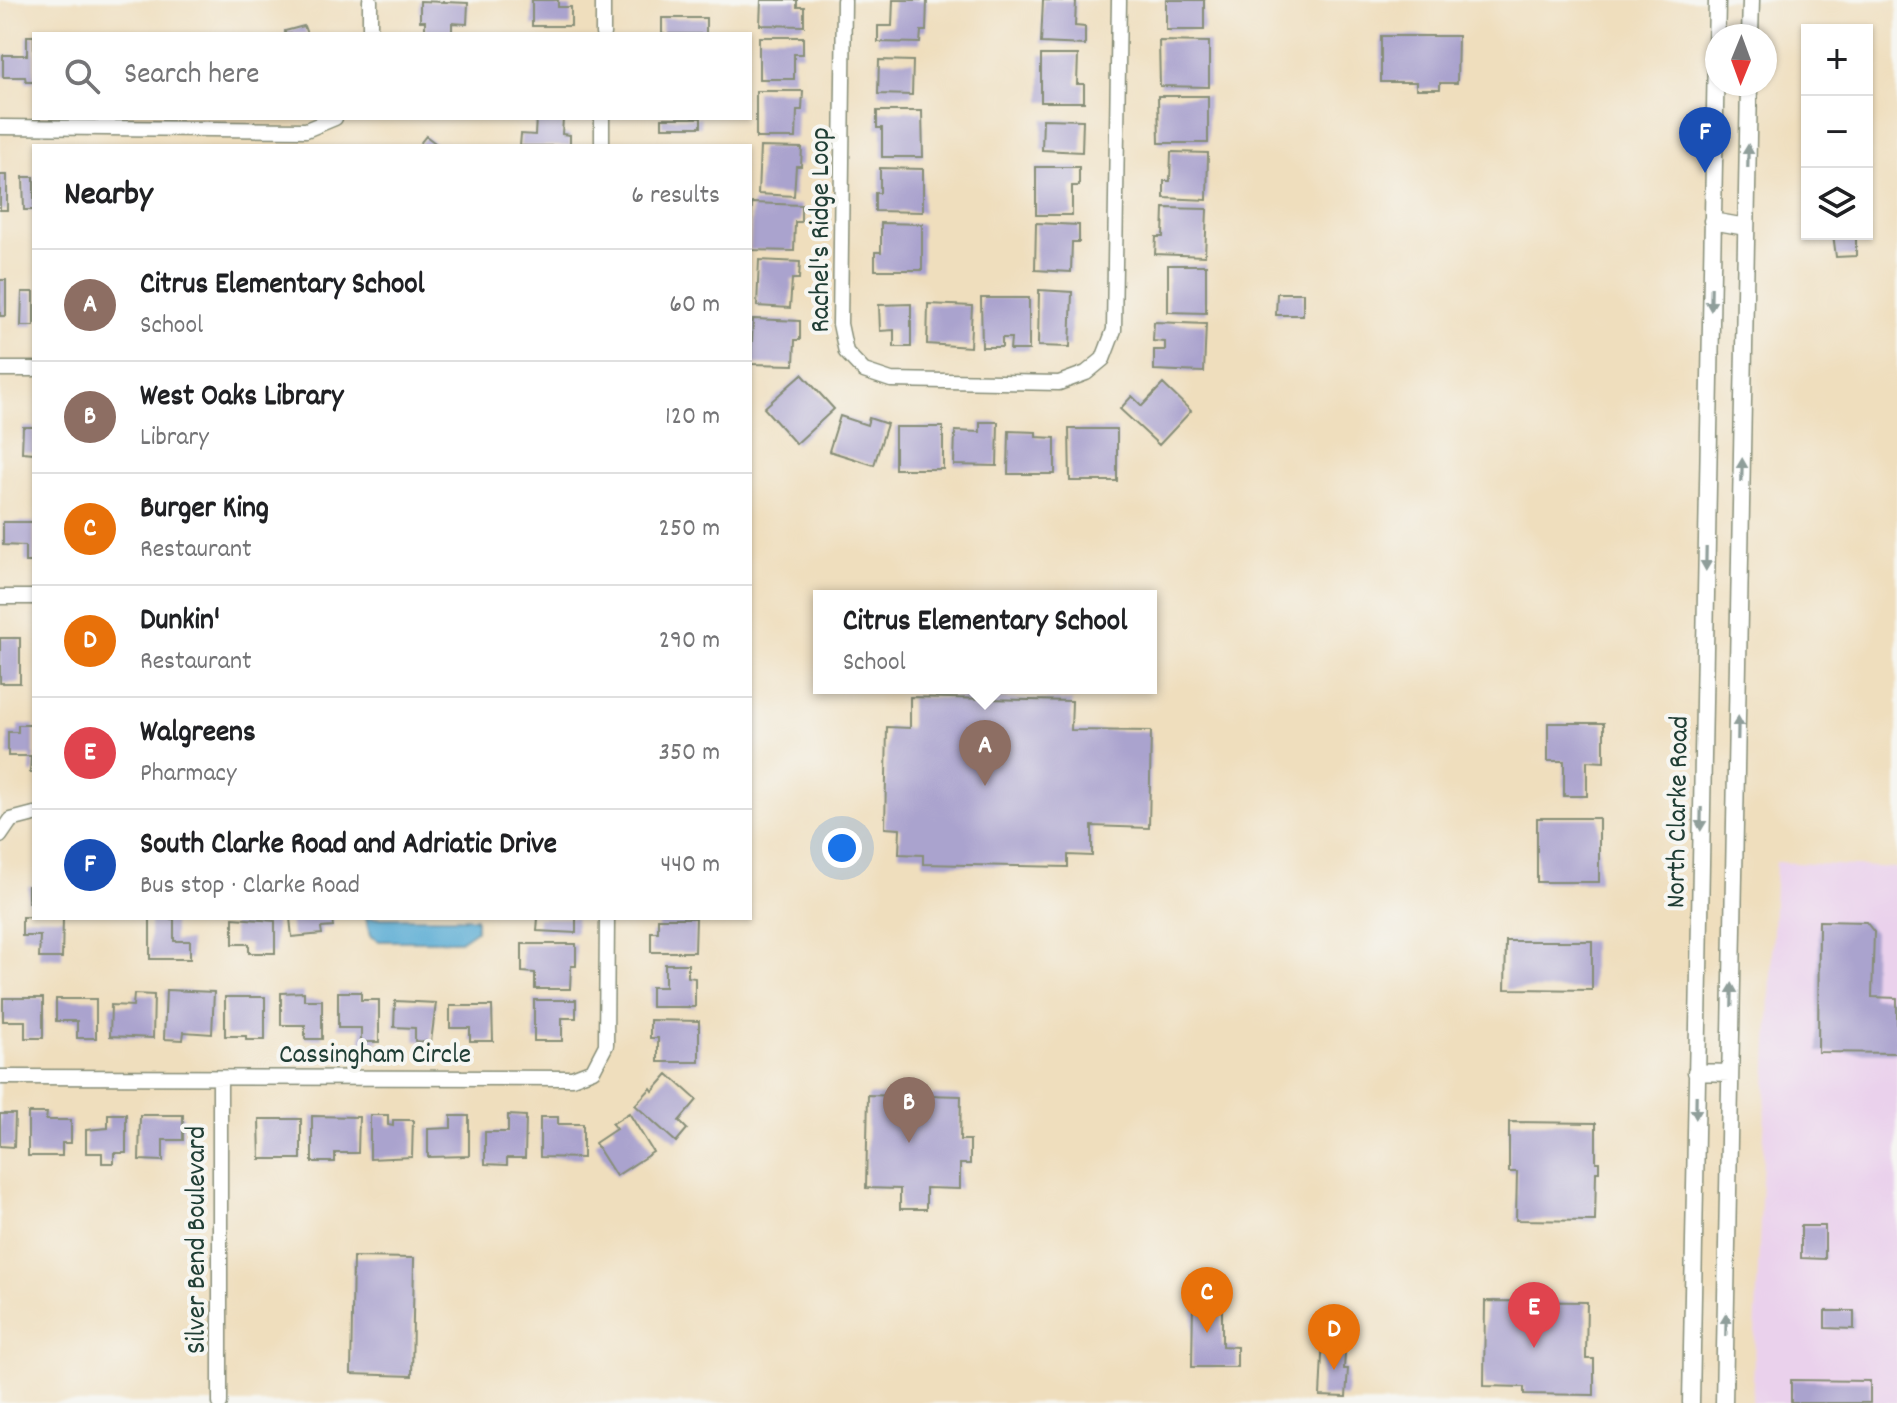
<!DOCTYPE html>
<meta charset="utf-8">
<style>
body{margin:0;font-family:Dekko,sans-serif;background:#f6f6f6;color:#202124}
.controls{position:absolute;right:24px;top:24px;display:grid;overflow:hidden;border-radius:0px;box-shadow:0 2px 6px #0004}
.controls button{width:72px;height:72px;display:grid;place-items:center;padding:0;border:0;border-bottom:2px solid #e0e0e0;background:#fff;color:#202124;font:40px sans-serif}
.compass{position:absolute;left:1705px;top:24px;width:72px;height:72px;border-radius:50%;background:#fff;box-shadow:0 2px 6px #0004;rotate:181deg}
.you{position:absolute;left:842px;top:848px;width:28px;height:28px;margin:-20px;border:6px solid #fff;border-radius:50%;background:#1a73e8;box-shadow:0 0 0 12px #1a73e833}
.badge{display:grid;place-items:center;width:52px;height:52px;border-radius:50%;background:#2563eb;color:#fff;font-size:26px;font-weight:700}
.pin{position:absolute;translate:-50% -66px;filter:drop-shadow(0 2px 4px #0008)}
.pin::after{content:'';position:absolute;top:42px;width:28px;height:24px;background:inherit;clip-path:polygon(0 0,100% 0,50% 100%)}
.popup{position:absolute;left:813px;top:590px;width:344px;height:104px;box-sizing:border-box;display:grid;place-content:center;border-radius:0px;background:#fff;filter:drop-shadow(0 2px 6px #0005);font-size:26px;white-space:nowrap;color:#757577}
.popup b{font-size:30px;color:#202124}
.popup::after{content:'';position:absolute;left:50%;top:100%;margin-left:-16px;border:16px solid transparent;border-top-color:#fff}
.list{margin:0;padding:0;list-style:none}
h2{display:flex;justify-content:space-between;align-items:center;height:104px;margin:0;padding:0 32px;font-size:34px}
h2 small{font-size:26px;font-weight:400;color:#757577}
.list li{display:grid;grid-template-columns:52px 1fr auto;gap:24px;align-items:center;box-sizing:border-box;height:112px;padding:0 32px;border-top:2px solid #e0e0e0}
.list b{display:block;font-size:30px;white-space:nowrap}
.list p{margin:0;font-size:26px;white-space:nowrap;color:#757577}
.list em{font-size:26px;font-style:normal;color:#757577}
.icon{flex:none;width:44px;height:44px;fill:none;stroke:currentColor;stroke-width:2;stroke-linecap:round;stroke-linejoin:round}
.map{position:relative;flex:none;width:1897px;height:1403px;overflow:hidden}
.search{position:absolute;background:#fff;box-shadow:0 2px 6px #0004;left:32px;top:32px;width:720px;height:88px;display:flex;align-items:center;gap:20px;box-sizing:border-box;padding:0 28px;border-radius:0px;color:#757577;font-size:30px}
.panel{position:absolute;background:#fff;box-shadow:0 2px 6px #0004;left:32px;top:144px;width:720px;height:776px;border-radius:0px}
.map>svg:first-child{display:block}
.built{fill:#ead1ec}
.water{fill:#58abd3;stroke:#3c7484;stroke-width:2}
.building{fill:#aaa3ce}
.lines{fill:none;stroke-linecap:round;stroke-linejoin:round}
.minor-casing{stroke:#878e78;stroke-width:17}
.tertiary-casing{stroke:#878e78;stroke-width:19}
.minor{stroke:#fff;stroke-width:14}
.tertiary{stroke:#fff;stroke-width:16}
.oneway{fill:#8f9e9a}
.labels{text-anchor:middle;stroke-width:8;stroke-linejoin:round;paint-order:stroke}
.street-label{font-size:28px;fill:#1f3d34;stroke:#f6f6f2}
</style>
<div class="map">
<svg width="1897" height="1403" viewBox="0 0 1897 1403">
<rect width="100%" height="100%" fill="#f6f6f2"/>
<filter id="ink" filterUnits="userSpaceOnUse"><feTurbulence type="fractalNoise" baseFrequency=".0125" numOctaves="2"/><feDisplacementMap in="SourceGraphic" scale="16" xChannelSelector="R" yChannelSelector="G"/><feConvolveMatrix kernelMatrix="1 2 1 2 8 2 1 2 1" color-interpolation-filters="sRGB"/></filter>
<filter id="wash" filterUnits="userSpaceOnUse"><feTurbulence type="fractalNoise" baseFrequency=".006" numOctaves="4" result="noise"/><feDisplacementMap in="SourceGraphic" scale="32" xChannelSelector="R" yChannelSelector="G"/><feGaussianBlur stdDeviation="1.8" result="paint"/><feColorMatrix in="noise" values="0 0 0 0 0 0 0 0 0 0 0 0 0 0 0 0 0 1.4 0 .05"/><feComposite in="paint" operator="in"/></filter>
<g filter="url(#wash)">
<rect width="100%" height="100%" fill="#efdebd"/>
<!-- built -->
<path class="built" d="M 1776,862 L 1897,868 L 1897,1403 L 1752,1403 Z"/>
<!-- water -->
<path class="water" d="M 366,918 L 476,918 L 476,930 L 460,941 L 379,941 L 370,936 Z"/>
<g id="blocks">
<!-- building -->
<path class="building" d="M 532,0 L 558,0 L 558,7 L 571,7 L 571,26 L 532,26 Z
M 761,0 L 797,0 L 797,7 L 804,7 L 804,26 L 760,25 Z
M 893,0 L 927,0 L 926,31 L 921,31 L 920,43 L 878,42 L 878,26 L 892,26 Z
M 1043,0 L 1076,1 L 1075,26 L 1085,27 L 1085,45 L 1041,43 Z
M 1166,0 L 1204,0 L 1204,30 L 1166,30 Z
M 420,1 L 468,3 L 467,24 L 452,23 L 452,34 L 425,34 L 425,21 L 420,21 Z
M 662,18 L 706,18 L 706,34 L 662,34 Z
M 304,26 L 307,34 L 285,34 L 285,31 Z
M 27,36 L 34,36 L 34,82 L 26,82 L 25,77 L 3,77 L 3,55 L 27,55 Z
M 1381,36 L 1458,36 L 1457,83 L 1440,83 L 1440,89 L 1416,89 L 1416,82 L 1381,82 Z
M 759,37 L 803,37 L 803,54 L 794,54 L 794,79 L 759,79 Z
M 1159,41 L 1209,42 L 1209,87 L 1160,86 Z
M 1041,55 L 1078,55 L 1077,84 L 1084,84 L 1084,102 L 1041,102 Z
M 879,60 L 913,61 L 912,95 L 878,94 Z
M 756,91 L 803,91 L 802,110 L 797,110 L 796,138 L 756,138 Z
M 1158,96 L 1208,96 L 1208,143 L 1159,143 Z
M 877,111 L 922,111 L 923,157 L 882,157 L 882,128 L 877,128 Z
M 536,118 L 563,118 L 562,134 L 570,135 L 570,146 L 520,146 L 521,134 L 535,135 Z
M 662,118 L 701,118 L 701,127 L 662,127 Z
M 1043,119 L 1083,120 L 1082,152 L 1042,150 Z
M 426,136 L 439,146 L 418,146 Z
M 760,147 L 802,148 L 801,166 L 796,166 L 794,196 L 758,194 Z
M 1171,152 L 1208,153 L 1207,200 L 1164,198 L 1164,181 L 1170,181 Z
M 1036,167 L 1079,167 L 1079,186 L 1072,186 L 1072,215 L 1036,215 Z
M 880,168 L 923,169 L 923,212 L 875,211 L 875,193 L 880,193 Z
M 0,175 L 7,175 L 7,210 L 0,210 Z
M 23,177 L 34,177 L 34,210 L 24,210 Z
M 752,203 L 801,205 L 801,222 L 795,222 L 794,251 L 750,250 Z
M 1164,208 L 1207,209 L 1205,256 L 1155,254 L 1156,237 L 1163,237 Z
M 881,223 L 922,224 L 922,270 L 875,270 L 875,252 L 881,252 Z
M 1036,223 L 1079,225 L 1079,242 L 1072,242 L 1071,272 L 1035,270 Z
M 1833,234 L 1856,234 L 1856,256 L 1836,257 Z
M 759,260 L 800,262 L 799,279 L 792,279 L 790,308 L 757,306 Z
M 1168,265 L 1206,265 L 1206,313 L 1168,312 Z
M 0,280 L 6,280 L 6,316 L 0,316 Z
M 1039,290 L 1072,292 L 1070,347 L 1038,346 Z
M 22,292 L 34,292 L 34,326 L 21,326 Z
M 1277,293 L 1303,293 L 1303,315 L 1276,315 Z
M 981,298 L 1029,298 L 1029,350 L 1010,350 L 1011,338 L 1002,338 L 1002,347 L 982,347 Z
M 911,304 L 911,347 L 894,347 L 894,330 L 880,331 L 879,305 Z
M 928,304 L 972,306 L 970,347 L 927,344 Z
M 753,319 L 800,321 L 800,340 L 795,340 L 794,365 L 751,364 Z
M 1154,322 L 1206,324 L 1204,372 L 1154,370 L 1154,350 L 1165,350 L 1165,342 L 1153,341 Z
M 802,374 L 834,409 L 796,444 L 764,408 Z
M 1163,384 L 1191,411 L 1159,445 L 1120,409 L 1132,396 L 1142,406 Z
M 840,416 L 867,425 L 869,418 L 887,424 L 874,465 L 829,451 Z
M 980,422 L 998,422 L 997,466 L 954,465 L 955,431 L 980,432 Z
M 23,427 L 34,427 L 34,453 L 22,452 Z
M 895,427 L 943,427 L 943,469 L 895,469 Z
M 1069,429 L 1117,429 L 1117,481 L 1070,481 Z
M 1009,431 L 1036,432 L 1036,437 L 1055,438 L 1055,474 L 1008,474 Z
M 3,522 L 34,522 L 34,562 L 25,562 L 25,546 L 3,545 Z
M 0,638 L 20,638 L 20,683 L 0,683 Z
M 910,697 L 1072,701 L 1071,730 L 1151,731 L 1149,828 L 1092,826 L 1092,856 L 1068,855 L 1068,867 L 923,864 L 923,855 L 899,854 L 900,829 L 885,828 L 887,727 L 910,728 Z
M 1548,723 L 1604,723 L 1604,762 L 1587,761 L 1587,796 L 1564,796 L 1564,761 L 1548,761 Z
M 18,725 L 34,725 L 34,773 L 30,773 L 31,756 L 8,756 L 8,732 L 18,732 Z
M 1537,818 L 1599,818 L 1599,882 L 1537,882 Z
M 28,886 L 34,886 L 34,903 L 28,902 Z
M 22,917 L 63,918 L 62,958 L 39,958 L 40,936 L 22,936 Z
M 233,918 L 275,921 L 275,953 L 249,953 L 249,944 L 233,944 Z
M 290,918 L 332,918 L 333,927 L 321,928 L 322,934 L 292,937 Z
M 538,918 L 576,918 L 576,933 L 537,931 Z
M 658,918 L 696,918 L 695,952 L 651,952 L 651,932 L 658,932 Z
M 150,919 L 174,919 L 174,941 L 190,941 L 190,959 L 150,959 Z
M 1819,921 L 1866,922 L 1874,932 L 1872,997 L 1897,998 L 1897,1053 L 1818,1052 Z
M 1506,941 L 1592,941 L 1592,990 L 1505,989 Z
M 522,944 L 576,944 L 576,966 L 571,966 L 570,989 L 535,989 L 535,973 L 522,972 Z
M 665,964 L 688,964 L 688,977 L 695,978 L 695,1007 L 651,1007 L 651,987 L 665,987 Z
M 166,990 L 214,992 L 212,1034 L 184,1032 L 183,1040 L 164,1039 Z
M 304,992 L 304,1000 L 322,1000 L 322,1039 L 305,1039 L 305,1025 L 281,1025 L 281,993 Z
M 338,992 L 361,992 L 361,1000 L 379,1000 L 379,1042 L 361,1042 L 361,1028 L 338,1028 Z
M 134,994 L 154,995 L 153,1038 L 110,1036 L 111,1005 L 133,1006 Z
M 225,997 L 265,997 L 265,1040 L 246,1040 L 246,1036 L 225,1036 Z
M 3,998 L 43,998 L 43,1038 L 25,1038 L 25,1021 L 3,1021 Z
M 56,999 L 96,999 L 96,1038 L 77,1038 L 77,1021 L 56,1021 Z
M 534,1000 L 576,1000 L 576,1018 L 562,1018 L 562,1041 L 534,1041 Z
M 395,1001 L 436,1003 L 431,1042 L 415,1041 L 415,1028 L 394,1027 Z
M 450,1006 L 492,1006 L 493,1041 L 470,1041 L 470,1028 L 450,1028 Z
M 650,1020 L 699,1021 L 699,1062 L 658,1062 L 658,1038 L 650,1038 Z
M 668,1074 L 697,1100 L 679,1121 L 687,1129 L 676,1142 L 635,1105 L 651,1088 L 653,1091 Z
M 901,1089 L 926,1089 L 926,1095 L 961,1096 L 960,1140 L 970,1140 L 970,1164 L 960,1164 L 960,1189 L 926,1188 L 926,1209 L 900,1209 L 900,1189 L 866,1188 L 868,1095 L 901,1096 Z
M 28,1113 L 47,1113 L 46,1120 L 71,1120 L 71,1143 L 62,1143 L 62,1156 L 28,1156 Z
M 629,1113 L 653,1152 L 616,1176 L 595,1143 L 616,1129 L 612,1124 Z
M 0,1114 L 15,1114 L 14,1147 L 0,1146 Z
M 108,1114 L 126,1114 L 126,1153 L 114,1153 L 114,1163 L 102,1163 L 102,1153 L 86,1153 L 86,1130 L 108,1128 Z
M 140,1115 L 183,1115 L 183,1140 L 163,1140 L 163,1161 L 139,1160 Z
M 370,1115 L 388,1115 L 388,1125 L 393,1126 L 393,1120 L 413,1120 L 412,1157 L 370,1159 Z
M 508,1115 L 526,1116 L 525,1158 L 507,1158 L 507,1165 L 485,1164 L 485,1132 L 508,1132 Z
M 312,1116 L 359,1117 L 358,1153 L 335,1153 L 335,1162 L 312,1162 Z
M 451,1116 L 469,1116 L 469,1156 L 428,1157 L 428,1129 L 451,1128 Z
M 540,1117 L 558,1117 L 558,1124 L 583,1124 L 583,1158 L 540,1157 Z
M 259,1119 L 301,1119 L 301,1159 L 260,1159 Z
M 1509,1122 L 1596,1123 L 1596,1162 L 1599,1162 L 1599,1172 L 1596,1172 L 1595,1221 L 1516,1220 L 1517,1172 L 1509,1172 Z
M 1801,1226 L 1825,1226 L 1825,1259 L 1801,1258 Z
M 353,1257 L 414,1258 L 412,1376 L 351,1374 Z
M 1205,1292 L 1215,1292 L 1215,1306 L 1222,1306 L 1222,1346 L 1237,1347 L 1237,1367 L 1192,1367 L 1193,1301 L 1205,1301 Z
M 1485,1301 L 1587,1302 L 1586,1359 L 1594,1359 L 1594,1395 L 1524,1394 L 1524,1387 L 1484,1386 Z
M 1825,1311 L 1854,1311 L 1854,1329 L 1825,1328 Z
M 1323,1335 L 1346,1336 L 1344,1369 L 1348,1369 L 1346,1397 L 1320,1396 Z
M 1791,1380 L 1870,1381 L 1870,1403 L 1791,1403 Z"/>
</g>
</g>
<g filter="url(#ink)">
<use href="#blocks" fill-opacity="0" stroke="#878e78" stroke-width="2"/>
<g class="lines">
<!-- minor casing -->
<g class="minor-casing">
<path id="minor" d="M 844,0 L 840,324 L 846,352 L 864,371 L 891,380 L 1059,383 L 1086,373 L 1103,359 L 1114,330 L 1119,0
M 370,34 L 370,0
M 603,34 L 603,0
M 0,127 L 306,130 L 335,118
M 602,146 L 602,118
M 0,369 L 34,369
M 0,597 L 34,597
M 0,836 L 11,820 L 34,814
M 0,1077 L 572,1078 L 593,1070 L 606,1045 L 607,918
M 220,1078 L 220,1403"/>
</g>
<!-- tertiary casing -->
<g class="tertiary-casing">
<path id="tertiary" d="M 1750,36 L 1751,0
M 1712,221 L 1746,227
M 1696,1072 L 1730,1073
M 1691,1403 L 1717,0
M 1724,1403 L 1749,84"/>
</g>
<!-- minor -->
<use href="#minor" class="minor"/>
<!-- tertiary -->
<use href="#tertiary" class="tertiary"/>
</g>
<!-- one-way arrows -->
<defs><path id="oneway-solid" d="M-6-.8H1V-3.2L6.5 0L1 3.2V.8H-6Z" transform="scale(2)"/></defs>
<g class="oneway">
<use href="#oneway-solid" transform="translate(1748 156) rotate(-89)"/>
<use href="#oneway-solid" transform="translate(1711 299) rotate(91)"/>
<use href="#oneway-solid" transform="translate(1742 470) rotate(-89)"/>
<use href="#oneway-solid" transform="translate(1706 559) rotate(91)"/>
<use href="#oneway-solid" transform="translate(1738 728) rotate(-89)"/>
<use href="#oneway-solid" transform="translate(1701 819) rotate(91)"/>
<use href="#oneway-solid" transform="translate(1732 995) rotate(-89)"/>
<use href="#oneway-solid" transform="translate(1696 1107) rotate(91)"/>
<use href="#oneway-solid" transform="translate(1726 1325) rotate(-89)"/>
</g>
</g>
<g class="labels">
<!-- street labels -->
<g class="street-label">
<text transform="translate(818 230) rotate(-90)" y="10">Rachel's Ridge Loop</text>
<text transform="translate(1675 812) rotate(-89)" y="10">North Clarke Road</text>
<text x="375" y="1062">Cassingham Circle</text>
<text transform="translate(194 1240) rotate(-90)" y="10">Silver Bend Boulevard</text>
</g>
</g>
</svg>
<div class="controls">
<button>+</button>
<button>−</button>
<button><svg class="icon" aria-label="layers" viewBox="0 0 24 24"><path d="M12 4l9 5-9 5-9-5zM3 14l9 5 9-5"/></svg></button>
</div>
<svg class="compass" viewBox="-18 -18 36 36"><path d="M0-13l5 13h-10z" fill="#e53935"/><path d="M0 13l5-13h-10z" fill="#757577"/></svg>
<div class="you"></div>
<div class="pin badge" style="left:985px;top:786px;background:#8d6e63">A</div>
<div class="popup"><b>Citrus Elementary School</b>School</div>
<div class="pin badge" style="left:909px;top:1143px;background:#8d6e63">B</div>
<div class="pin badge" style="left:1207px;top:1333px;background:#e8710a">C</div>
<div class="pin badge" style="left:1334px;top:1370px;background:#e8710a">D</div>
<div class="pin badge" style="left:1534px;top:1348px;background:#e0444e">E</div>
<div class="pin badge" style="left:1705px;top:173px;background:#1a4fb4">F</div>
<div class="search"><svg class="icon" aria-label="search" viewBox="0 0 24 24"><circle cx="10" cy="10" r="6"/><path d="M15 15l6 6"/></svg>Search here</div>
<section class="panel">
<h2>Nearby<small>6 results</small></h2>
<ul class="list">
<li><span class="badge" style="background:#8d6e63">A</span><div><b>Citrus Elementary School</b><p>School</p></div><em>60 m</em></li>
<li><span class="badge" style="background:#8d6e63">B</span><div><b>West Oaks Library</b><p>Library</p></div><em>120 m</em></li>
<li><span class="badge" style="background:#e8710a">C</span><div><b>Burger King</b><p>Restaurant</p></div><em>250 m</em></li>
<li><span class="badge" style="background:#e8710a">D</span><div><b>Dunkin'</b><p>Restaurant</p></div><em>290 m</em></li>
<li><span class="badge" style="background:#e0444e">E</span><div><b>Walgreens</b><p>Pharmacy</p></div><em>350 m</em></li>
<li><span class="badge" style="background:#1a4fb4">F</span><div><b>South Clarke Road and Adriatic Drive</b><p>Bus stop · Clarke Road</p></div><em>440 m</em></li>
</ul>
</section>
</div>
